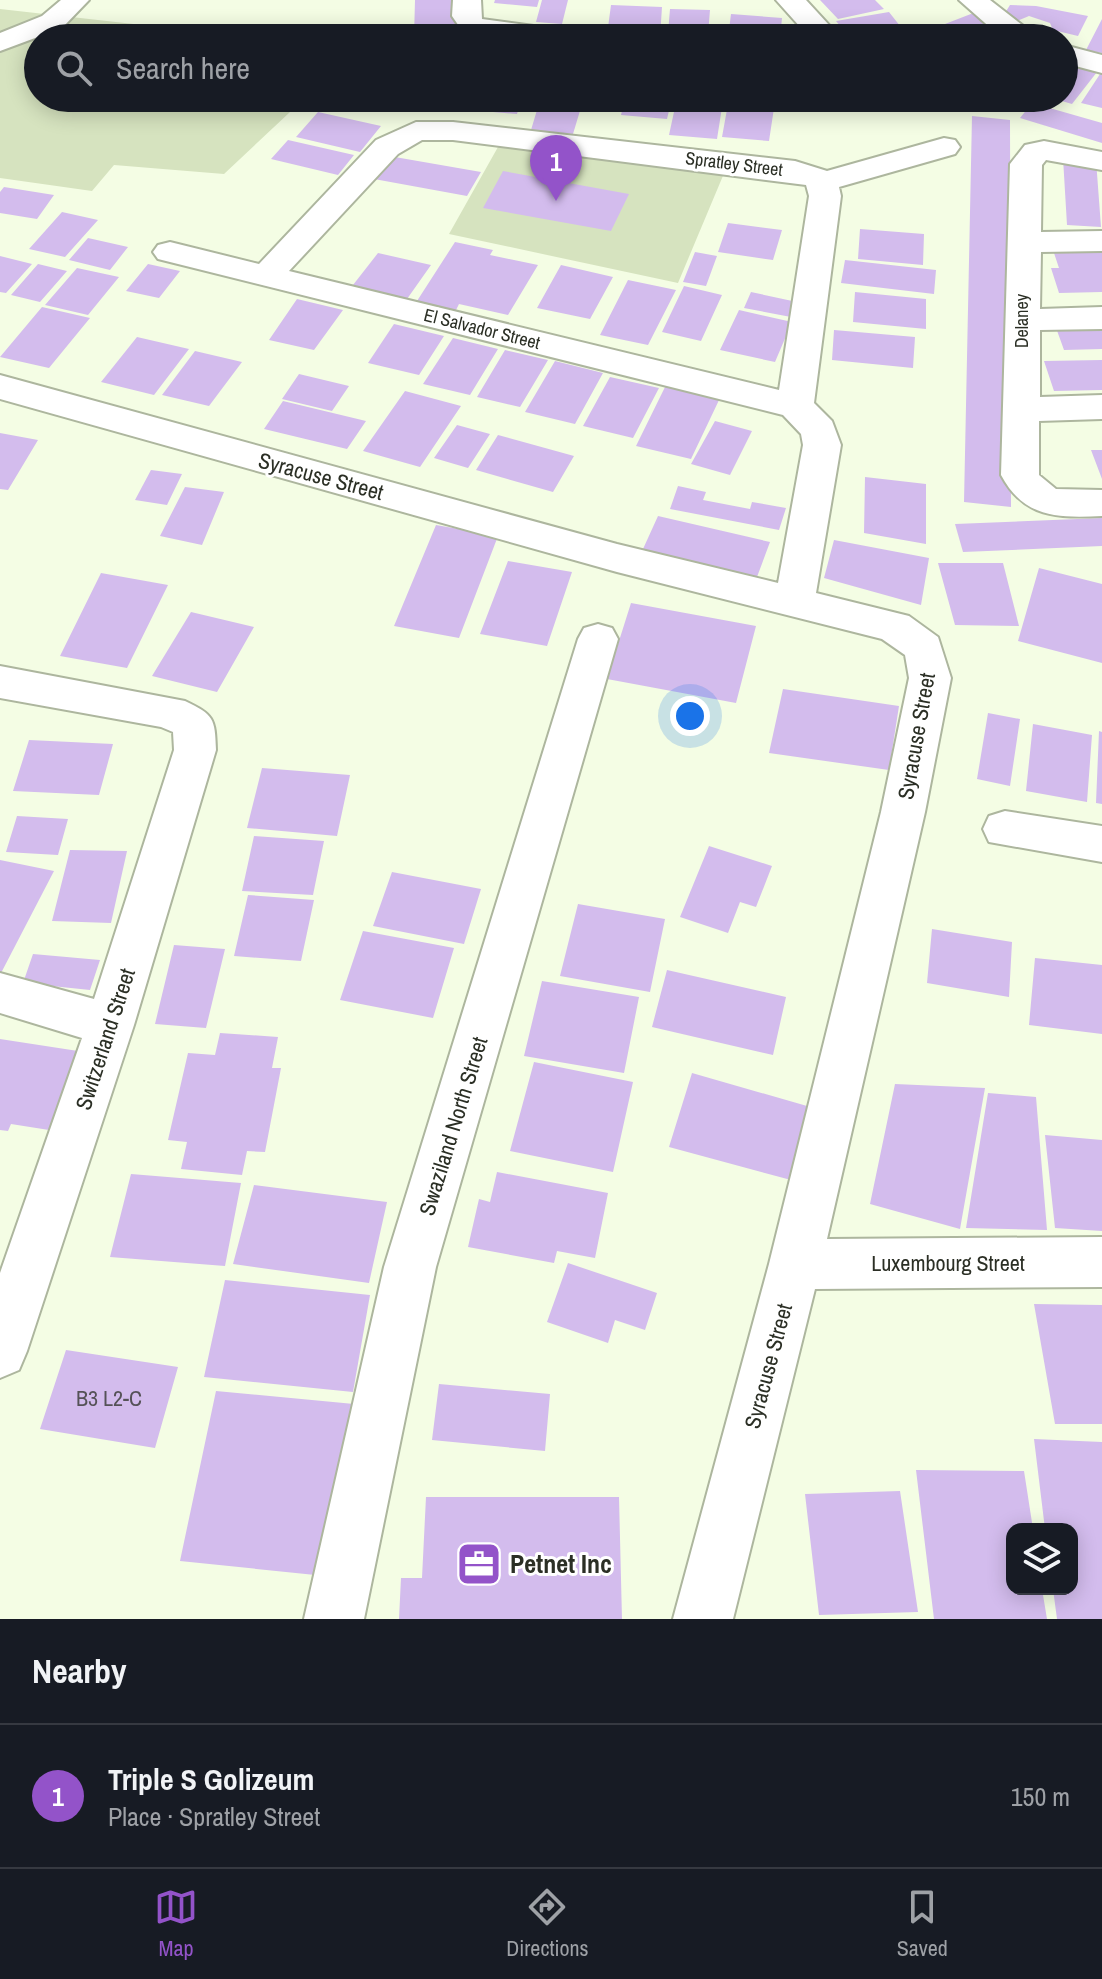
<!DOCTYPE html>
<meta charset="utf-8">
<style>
body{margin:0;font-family:"Archivo Narrow",sans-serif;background:#20242c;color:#f1f3f6}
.controls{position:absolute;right:24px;bottom:24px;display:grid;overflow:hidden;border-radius:16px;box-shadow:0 4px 20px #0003}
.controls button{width:72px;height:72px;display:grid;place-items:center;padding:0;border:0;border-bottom:2px solid #363941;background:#171b24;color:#f1f3f6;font:40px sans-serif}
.you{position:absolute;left:690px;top:716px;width:28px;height:28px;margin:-20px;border:6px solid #fff;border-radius:50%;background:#1a73e8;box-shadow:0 0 0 12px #1a73e833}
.badge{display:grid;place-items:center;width:52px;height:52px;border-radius:50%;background:#9353c9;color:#fff;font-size:26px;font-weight:700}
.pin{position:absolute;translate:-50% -66px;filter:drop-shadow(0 2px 4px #0008)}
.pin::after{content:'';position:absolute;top:42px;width:28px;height:24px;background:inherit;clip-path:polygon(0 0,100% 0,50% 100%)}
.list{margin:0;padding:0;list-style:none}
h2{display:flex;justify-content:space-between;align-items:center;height:104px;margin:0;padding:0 32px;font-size:34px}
h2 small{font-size:26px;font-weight:400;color:#9ea1a6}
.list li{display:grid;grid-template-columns:52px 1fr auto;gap:24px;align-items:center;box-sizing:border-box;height:144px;padding:0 32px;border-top:2px solid #363941}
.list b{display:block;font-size:30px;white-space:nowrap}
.list p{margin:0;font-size:26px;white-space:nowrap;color:#9ea1a6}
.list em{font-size:26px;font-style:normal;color:#9ea1a6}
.icon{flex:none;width:44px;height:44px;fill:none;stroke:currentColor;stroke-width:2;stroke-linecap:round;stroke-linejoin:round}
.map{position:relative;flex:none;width:1102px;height:1619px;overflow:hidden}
.search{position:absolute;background:#171b24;box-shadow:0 4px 20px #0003;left:24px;right:24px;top:24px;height:88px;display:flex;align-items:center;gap:20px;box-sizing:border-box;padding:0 28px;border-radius:44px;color:#9ea1a6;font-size:30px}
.sheet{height:248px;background:#171b24}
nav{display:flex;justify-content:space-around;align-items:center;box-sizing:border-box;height:112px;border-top:2px solid #363941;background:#171b24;font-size:22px;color:#9ea1a6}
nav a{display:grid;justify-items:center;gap:4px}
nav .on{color:#9353c9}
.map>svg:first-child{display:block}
.green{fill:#d6e3bf}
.building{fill:#d3bced}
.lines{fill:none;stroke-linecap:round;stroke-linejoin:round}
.minor-casing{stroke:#adb69e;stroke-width:4}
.minor{fill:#fff;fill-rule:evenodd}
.labels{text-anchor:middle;stroke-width:6;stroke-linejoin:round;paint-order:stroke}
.far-street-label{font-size:18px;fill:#2b2f25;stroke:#fff}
.street-label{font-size:22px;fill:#2b2f25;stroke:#fff}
.near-number-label{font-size:22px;fill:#555257}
.near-poi-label{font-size:26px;font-weight:bold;fill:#2b2f25;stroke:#fff;text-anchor:start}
</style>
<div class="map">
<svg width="1102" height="1619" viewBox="0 0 1102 1619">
<rect width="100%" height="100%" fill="#f4fde4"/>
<!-- green -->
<path class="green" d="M 0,9 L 259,38 L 38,38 L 38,98 L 305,98 L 224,174 L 114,165 L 92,191 L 0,178 Z
M 498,147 L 725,171 L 678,283 L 449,234 Z"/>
<!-- building -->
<path class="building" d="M 415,0 L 458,0 L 456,38 L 414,38 Z
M 495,0 L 539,0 L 537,7 L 494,3 Z
M 542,0 L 568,0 L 562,24 L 536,22 Z
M 820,0 L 875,0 L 884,9 L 838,19 Z
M 611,5 L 662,7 L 660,37 L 607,35 Z
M 1010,5 L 1036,6 L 1088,16 L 1078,36 L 1053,30 L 1050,23 L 1029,16 L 1017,21 L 1005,13 Z
M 670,9 L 710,10 L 708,34 L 668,33 Z
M 889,12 L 904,31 L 850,38 L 836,21 Z
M 976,12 L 1003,38 L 937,38 L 927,31 Z
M 731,14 L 782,18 L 780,38 L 728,38 Z
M 1102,19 L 1102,53 L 1086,50 Z
M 1064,62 L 1097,72 L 1072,104 L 1055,99 L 1064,98 Z
M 1102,71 L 1102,108 L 1081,103 Z
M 474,98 L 522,98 L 517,114 L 470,110 Z
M 625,98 L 672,98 L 667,119 L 621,115 Z
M 677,98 L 723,101 L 717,139 L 669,135 Z
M 811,98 L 848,98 L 847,107 L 810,104 Z
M 540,100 L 582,104 L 573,134 L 531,130 Z
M 1032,103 L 1102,123 L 1102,143 L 1020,118 Z
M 728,104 L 774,108 L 769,141 L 722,137 Z
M 318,112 L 381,126 L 360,152 L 296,137 Z
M 972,116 L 1010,120 L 1011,507 L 964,502 Z
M 288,140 L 354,155 L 338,175 L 271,159 Z
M 389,156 L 481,172 L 467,196 L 374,179 Z
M 1063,158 L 1096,160 L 1101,227 L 1067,225 Z
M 503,171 L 629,194 L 611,231 L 483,208 Z
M 4,187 L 54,195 L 37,219 L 0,213 L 0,192 Z
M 62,212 L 98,220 L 65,257 L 29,249 Z
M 728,223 L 782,230 L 773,260 L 718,252 Z
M 860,229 L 924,234 L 923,265 L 858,259 Z
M 88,238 L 128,247 L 110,270 L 69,260 Z
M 455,242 L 493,250 L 490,255 L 538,265 L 508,315 L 459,304 L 456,310 L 417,301 Z
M 1102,243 L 1102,292 L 1059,293 L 1051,268 L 1059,268 L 1051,244 Z
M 695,252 L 717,256 L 706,286 L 683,282 Z
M 378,253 L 431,265 L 407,299 L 353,285 Z
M 0,256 L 32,264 L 6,293 L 0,292 Z
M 845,260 L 936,270 L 934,294 L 841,283 Z
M 38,264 L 67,271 L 40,302 L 11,295 Z
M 148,264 L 180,271 L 159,298 L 126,291 Z
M 561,265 L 613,277 L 590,319 L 537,308 Z
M 77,268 L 119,277 L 88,315 L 45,305 Z
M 628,280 L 676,290 L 648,345 L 600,335 Z
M 684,286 L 722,295 L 701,341 L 662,332 Z
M 751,292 L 797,302 L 791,317 L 744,308 Z
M 855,292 L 926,299 L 926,329 L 853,322 Z
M 297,299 L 343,310 L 314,350 L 269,340 Z
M 42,307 L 90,318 L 49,368 L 0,357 Z
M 739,310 L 792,322 L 775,362 L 720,350 Z
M 394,324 L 444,336 L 419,375 L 368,363 Z
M 1102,324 L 1102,349 L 1064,350 L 1055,325 Z
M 834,330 L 915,337 L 913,368 L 832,360 Z
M 137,337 L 189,349 L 154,395 L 101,382 Z
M 453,338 L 498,349 L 470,395 L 423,384 Z
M 505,350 L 548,360 L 520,407 L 477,397 Z
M 195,351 L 242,362 L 209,406 L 162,395 Z
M 1102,360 L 1102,390 L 1054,391 L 1044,361 Z
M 555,361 L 603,373 L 575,424 L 525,412 Z
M 299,374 L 349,386 L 332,411 L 282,399 Z
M 610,377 L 659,388 L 633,438 L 583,426 Z
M 666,385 L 720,398 L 691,459 L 636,446 Z
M 405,391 L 461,406 L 420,467 L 363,451 Z
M 283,401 L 366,421 L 347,449 L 264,429 Z
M 715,421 L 752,431 L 730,475 L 691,464 Z
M 457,425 L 490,434 L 468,468 L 434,458 Z
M 0,433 L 38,440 L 8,490 L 0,489 Z
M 498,435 L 574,456 L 553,492 L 476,470 Z
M 1091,450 L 1102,450 L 1102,479 Z
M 151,470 L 182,474 L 167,505 L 135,500 Z
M 865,477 L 926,484 L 926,544 L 864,533 Z
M 678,486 L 706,492 L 703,500 L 750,509 L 752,502 L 786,508 L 779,530 L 670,509 Z
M 185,487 L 224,492 L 202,545 L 160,536 Z
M 658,516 L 770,542 L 757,577 L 643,549 Z
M 1102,518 L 1102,546 L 963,552 L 955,524 Z
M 436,525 L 498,536 L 459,638 L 394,626 Z
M 834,540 L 929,558 L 921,605 L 824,578 Z
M 508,561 L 572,572 L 547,646 L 480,634 Z
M 938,563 L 1003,563 L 1019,626 L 955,625 Z
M 1039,568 L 1102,584 L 1102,663 L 1018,641 Z
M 101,573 L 168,585 L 127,668 L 60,656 Z
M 631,603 L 756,626 L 736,703 L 607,679 Z
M 191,612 L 254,627 L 217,692 L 152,676 Z
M 783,689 L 899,706 L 889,770 L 769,753 Z
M 988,713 L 1020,719 L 1010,786 L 977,779 Z
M 1033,724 L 1092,735 L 1087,802 L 1026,791 Z
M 1099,731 L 1102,732 L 1102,804 L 1096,803 Z
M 29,740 L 113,744 L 99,795 L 13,791 Z
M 262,768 L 350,775 L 337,836 L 247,828 Z
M 17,816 L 68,819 L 58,855 L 6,852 Z
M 254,836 L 324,841 L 313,895 L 242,891 Z
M 709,846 L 772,866 L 756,907 L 740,902 L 728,933 L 680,917 Z
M 70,850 L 127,851 L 111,923 L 52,921 Z
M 0,860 L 54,871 L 0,975 Z
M 392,872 L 481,889 L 464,944 L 373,926 Z
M 248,895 L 314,900 L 301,961 L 234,956 Z
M 578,904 L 665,919 L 650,992 L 560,976 Z
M 932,929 L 1012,942 L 1009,997 L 927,983 Z
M 363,931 L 454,948 L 433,1018 L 340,1000 Z
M 174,945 L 225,949 L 206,1028 L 155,1024 Z
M 33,954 L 100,960 L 90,990 L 23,983 Z
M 1035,958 L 1102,965 L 1102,1034 L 1029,1025 Z
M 667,970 L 786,997 L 773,1055 L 652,1027 Z
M 542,981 L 639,997 L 624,1073 L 524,1056 Z
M 220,1033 L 278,1037 L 272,1068 L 281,1068 L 265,1152 L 247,1151 L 242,1175 L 181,1169 L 187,1142 L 168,1140 L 188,1053 L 215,1055 Z
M 0,1039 L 78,1051 L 49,1130 L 11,1124 L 8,1131 L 0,1130 Z
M 534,1062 L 633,1082 L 613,1172 L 510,1151 Z
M 692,1073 L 807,1106 L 791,1180 L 669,1147 Z
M 895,1084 L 985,1088 L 960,1229 L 870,1204 Z
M 988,1093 L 1036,1097 L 1047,1230 L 966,1228 Z
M 1045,1135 L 1102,1140 L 1102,1231 L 1055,1228 Z
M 497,1172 L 608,1193 L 595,1258 L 557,1251 L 554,1263 L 468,1247 L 479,1199 L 490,1202 Z
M 131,1174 L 241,1183 L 225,1266 L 110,1257 Z
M 254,1185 L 387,1202 L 369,1283 L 233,1264 Z
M 568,1263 L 657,1293 L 645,1330 L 615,1320 L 608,1343 L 547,1322 Z
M 225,1280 L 370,1295 L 353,1392 L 204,1377 Z
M 1034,1304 L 1102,1305 L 1102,1424 L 1055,1424 Z
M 66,1350 L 178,1367 L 155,1448 L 40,1429 Z
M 439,1384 L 550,1394 L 545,1451 L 432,1440 Z
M 216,1391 L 354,1404 L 325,1576 L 180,1561 Z
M 1034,1439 L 1102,1442 L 1102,1619 L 1057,1619 L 1053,1589 L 1072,1589 L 1072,1529 L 1045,1529 Z
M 916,1470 L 1024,1471 L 1033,1529 L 1012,1529 L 1012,1589 L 1042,1589 L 1047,1619 L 934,1619 Z
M 900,1491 L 918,1612 L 819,1615 L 805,1494 Z
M 426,1497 L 619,1497 L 622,1619 L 399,1619 L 401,1578 L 422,1578 Z"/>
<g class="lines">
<!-- minor casing -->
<g class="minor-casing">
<path id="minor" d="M 61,0 L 89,0 L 62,28 L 0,51 L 0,33 L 42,16 Z
M 453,0 L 481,0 L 482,19 L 556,29 L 566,32 L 571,38 L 496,38 L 463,32 L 452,16 Z
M 776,0 L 806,0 L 841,38 L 810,38 Z
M 959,0 L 990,0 L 1039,38 L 1002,38 Z
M 1064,45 L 1102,55 L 1102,73 L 1064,63 Z
M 416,122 L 453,122 L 795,161 L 827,171 L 944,138 L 955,140 L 960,147 L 955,154 L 839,187 L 841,196 L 814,403 L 832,421 L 841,445 L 816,593 L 909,616 L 938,637 L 951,678 L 925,812 L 827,1239 L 1102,1237 L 1102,1287 L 815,1289 L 733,1619 L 673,1619 L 769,1264 L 881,812 L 909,678 L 905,655 L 882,639 L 617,572 L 0,399 L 0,375 L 617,544 L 778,583 L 803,445 L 801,434 L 783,415 L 158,259 L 153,252 L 158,245 L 170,242 L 259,264 L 376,140 ZM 422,140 L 453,140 L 806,185 L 809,196 L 779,390 L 289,271 L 398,154 Z
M 1044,141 L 1102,152 L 1102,170 L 1046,160 L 1042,165 L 1041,232 L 1102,231 L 1102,251 L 1041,252 L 1040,309 L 1102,307 L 1102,329 L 1040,330 L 1040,397 L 1102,395 L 1102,419 L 1039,421 L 1039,475 L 1056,489 L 1102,490 L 1102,516 C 1057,518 1024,518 1001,475 L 1010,164 L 1025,145 Z
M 598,624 L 612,628 L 618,639 L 436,1267 L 364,1619 L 304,1619 L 384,1267 L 578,639 L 584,628 Z
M 0,666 L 185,701 C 214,715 215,718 216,750 L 134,1025 L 27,1351 L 19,1370 L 0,1378 L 0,1273 L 82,1038 L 0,1013 L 0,973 L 94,999 L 174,750 L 173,732 L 161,727 L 0,698 Z
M 1005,811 L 1102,826 L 1102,862 L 989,842 L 983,829 L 989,816 Z"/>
</g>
<!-- minor -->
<use href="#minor" class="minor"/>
</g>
<!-- icons -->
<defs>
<g id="office-square" transform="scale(2.3)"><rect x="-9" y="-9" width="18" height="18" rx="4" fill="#9353c9" stroke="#fff"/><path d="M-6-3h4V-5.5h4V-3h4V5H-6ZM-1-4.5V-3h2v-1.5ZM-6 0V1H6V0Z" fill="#fff"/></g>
</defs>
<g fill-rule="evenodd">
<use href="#office-square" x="479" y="1564"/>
</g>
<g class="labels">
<!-- far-street labels -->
<g class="far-street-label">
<text transform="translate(734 164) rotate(7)" y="6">Spratley Street</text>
<text transform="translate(1022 321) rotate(-90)" y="6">Delaney</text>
<text transform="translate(482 329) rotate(14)" y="6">El Salvador Street</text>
</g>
<!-- street labels -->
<g class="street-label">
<text transform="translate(321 476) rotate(15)" y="8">Syracuse Street</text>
<text transform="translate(916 736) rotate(-80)" y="8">Syracuse Street</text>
<text transform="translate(105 1039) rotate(-72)" y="8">Switzerland Street</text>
<text transform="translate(453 1126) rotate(-73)" y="8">Swaziland North Street</text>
<text x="948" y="1271">Luxembourg Street</text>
<text transform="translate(768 1366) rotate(-75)" y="8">Syracuse Street</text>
</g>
<!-- near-number labels -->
<g class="near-number-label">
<text x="109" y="1406">B3 L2-C</text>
</g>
<!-- near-poi labels -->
<g class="near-poi-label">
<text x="510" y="1573">Petnet Inc</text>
</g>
</g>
</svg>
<div class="controls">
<button><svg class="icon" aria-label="layers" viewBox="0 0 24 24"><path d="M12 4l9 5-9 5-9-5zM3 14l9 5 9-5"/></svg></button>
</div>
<div class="you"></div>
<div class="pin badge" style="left:556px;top:201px">1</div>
<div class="search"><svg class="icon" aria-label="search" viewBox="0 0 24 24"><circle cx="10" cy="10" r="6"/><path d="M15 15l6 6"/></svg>Search here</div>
</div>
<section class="sheet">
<h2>Nearby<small></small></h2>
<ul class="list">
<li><span class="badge">1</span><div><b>Triple S Golizeum</b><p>Place · Spratley Street</p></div><em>150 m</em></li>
</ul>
</section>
<nav>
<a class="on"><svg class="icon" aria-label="map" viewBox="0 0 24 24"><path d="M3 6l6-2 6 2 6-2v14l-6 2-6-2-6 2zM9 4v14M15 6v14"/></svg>Map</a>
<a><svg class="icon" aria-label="directions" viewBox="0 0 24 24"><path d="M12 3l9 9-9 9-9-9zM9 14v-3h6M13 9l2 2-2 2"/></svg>Directions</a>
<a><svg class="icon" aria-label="saved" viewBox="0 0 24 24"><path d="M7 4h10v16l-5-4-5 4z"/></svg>Saved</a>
</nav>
